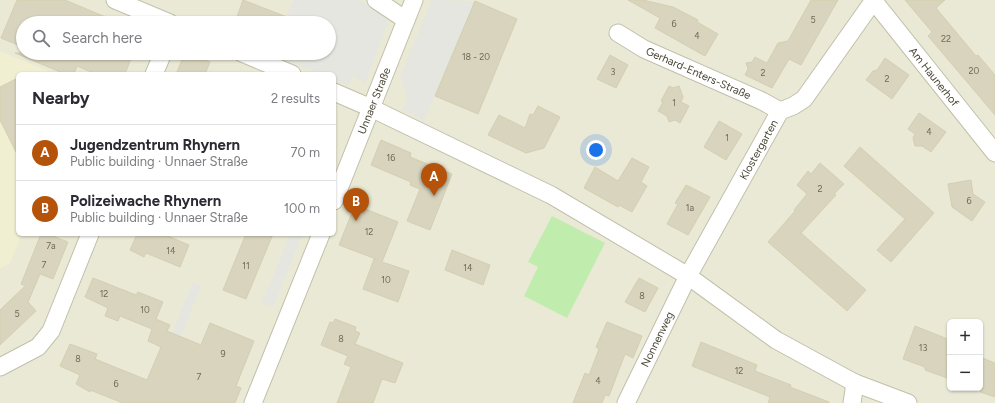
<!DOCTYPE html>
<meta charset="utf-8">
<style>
body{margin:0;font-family:Figtree,sans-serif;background:#f2f2f3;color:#2b2b33}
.controls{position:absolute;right:12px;bottom:12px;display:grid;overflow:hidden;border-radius:6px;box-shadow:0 1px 3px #0004}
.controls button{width:36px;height:36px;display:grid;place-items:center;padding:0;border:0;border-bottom:1px solid #e1e1e2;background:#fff;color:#2b2b33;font:20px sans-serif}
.you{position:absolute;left:596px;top:150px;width:14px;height:14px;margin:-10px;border:3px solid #fff;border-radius:50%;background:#1a73e8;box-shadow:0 0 0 6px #1a73e833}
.badge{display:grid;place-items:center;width:26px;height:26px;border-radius:50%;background:#b45309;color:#fff;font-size:13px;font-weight:700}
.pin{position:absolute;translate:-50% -33px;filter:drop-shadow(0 1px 2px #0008)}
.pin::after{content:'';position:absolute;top:21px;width:14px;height:12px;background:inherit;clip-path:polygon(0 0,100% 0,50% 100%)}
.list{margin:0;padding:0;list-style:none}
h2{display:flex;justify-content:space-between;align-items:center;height:52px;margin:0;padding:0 16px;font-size:17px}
h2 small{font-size:13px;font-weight:400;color:#7c7c81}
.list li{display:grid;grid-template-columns:26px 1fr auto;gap:12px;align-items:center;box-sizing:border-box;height:56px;padding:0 16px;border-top:1px solid #e1e1e2}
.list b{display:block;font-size:15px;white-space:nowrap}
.list p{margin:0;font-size:13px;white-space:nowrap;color:#7c7c81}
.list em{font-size:13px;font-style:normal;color:#7c7c81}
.icon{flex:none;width:22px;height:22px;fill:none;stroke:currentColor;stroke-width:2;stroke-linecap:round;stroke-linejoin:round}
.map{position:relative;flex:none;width:995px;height:403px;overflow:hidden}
.search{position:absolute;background:#fff;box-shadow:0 1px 3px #0004;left:16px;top:16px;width:320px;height:44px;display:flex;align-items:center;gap:10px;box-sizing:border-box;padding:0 14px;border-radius:22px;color:#7c7c81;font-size:15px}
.panel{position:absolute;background:#fff;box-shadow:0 1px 3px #0004;left:16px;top:72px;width:320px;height:164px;border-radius:6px}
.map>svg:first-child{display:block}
.residential{fill:#eae9d6;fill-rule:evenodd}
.education{fill:#f0efd1}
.green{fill:#c0edae}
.parking{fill:#e6e6e0}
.building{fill:#d8d4bd;stroke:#d4cfaf}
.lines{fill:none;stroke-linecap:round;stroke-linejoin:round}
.street-casing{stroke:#c2c0aa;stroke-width:19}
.street{stroke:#fff;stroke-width:17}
.labels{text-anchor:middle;stroke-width:3;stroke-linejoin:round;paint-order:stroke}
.number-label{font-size:9px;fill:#6e6a58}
.street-label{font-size:11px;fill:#4a4736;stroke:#fff}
</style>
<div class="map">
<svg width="995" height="403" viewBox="0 0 995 403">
<rect width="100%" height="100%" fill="#f5f5e8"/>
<!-- residential -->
<path class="residential" d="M 0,0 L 995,0 L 995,403 L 0,403 ZM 23,23 L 329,23 L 329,53 L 23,53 ZM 18,74 L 334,74 L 334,234 L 18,234 ZM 950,322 L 980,322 L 980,388 L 950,388 Z"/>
<!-- education -->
<path class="education" d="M 0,51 L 55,74 L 18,74 L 18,234 L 22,234 L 10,263 L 0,268 Z"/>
<!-- green -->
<path class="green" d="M 552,216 L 605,243 L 567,318 L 524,296 L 538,267 L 528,262 Z"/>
<!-- parking -->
<path class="parking" d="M 293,0 L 359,0 L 390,17 L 365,83 L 353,76 L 348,86 L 334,80 L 334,74 L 319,74 L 270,54 L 329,53 L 329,23 L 283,23 Z
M 432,0 L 475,1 L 424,121 L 402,110 L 407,100 L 405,89 L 400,76 Z
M 290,234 L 303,234 L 273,307 L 262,303 Z
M 193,282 L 201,286 L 181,337 L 172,333 Z"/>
<!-- building -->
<path class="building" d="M 17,0 L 65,0 L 120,23 L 23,23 L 23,47 L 1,38 Z
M 243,0 L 300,22 L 300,23 L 252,23 L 237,17 Z
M 628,0 L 643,0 L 673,7 L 698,20 L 697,22 L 718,34 L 705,56 L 655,28 L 660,18 Z
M 811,0 L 838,0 L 801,65 L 789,59 L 772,88 L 745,75 L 748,69 L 746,63 L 752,62 L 755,57 L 767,63 L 778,43 L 788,41 Z
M 905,0 L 945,0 L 936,8 L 976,56 L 978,55 L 995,75 L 995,115 L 928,36 L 932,32 Z
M 475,1 L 517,19 L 478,114 L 435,96 Z
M 15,53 L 133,53 L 125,74 L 96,74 L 77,66 L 74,74 L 65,74 Z
M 185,53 L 188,53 L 210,62 L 205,74 L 176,74 Z
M 610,55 L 628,65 L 616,88 L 597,79 Z
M 885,58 L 909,75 L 892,99 L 866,80 L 873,71 L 877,70 Z
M 18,78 L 18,156 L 0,120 L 0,87 Z
M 669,86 L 673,88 L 679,86 L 683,97 L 681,102 L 689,106 L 680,123 L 675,120 L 669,122 L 667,116 L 658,111 L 663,102 L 661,101 Z
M 538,106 L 560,117 L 544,148 L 526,153 L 488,135 L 499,115 L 525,128 L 530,114 L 533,115 Z
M 919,113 L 946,132 L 931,152 L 922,146 L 915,146 L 913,138 L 915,134 L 908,129 Z
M 719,121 L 742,134 L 726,160 L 704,147 Z
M 381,140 L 411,153 L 410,157 L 452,174 L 430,230 L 407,221 L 420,189 L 410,185 L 411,182 L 371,165 Z
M 860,147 L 934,213 L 891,262 L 877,250 L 905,219 L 844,166 Z
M 632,158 L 649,167 L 641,182 L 647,186 L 632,212 L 619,205 L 618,207 L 584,188 L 595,167 L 618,181 Z
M 820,163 L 844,184 L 834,194 L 836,195 L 801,233 L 866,290 L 847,311 L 768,242 L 795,211 L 794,210 L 807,194 L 797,185 L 808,171 L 811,174 Z
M 971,180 L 973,194 L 985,202 L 972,221 L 952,207 L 948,184 Z
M 686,185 L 710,197 L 688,235 L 667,224 L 678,204 L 675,203 Z
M 355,205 L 398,222 L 382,262 L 409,271 L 398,302 L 363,289 L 374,259 L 376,259 L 339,245 Z
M 41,234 L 57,234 L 55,237 L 68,242 L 53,279 L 40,274 L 28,302 L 36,311 L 0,345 L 0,310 L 25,286 L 21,284 Z
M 137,234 L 163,234 L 189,245 L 180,267 L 146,253 L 144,257 L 130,250 Z
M 246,234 L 273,234 L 246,299 L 223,290 Z
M 452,250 L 490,265 L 483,285 L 445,270 Z
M 93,278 L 136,295 L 138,292 L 163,302 L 156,319 L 170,325 L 167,331 L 201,345 L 210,323 L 254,341 L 236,386 L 241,388 L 235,403 L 123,403 L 90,390 L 90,392 L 76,384 L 80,375 L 60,366 L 70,344 L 97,354 L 95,359 L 147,380 L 161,347 L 148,341 L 152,329 L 120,316 L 118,321 L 105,316 L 108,308 L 85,297 Z
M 639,278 L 658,288 L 645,312 L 625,302 Z
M 335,319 L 356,327 L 355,331 L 360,333 L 355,344 L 403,363 L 395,383 L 382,379 L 373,403 L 337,403 L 351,367 L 344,364 L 348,356 L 321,345 L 330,322 L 333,323 Z
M 607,322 L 642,336 L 633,358 L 625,354 L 609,396 L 605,395 L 602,403 L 573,403 L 585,373 L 589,375 L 599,349 L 596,347 Z
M 915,326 L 950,340 L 950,379 L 925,370 L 925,367 L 903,359 Z
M 701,342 L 757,365 L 755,371 L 791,385 L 790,387 L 829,402 L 829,403 L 768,403 L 770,397 L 692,366 Z
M 980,357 L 995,363 L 995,397 L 980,392 Z"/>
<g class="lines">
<!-- street casing -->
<g class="street-casing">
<g id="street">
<path d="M 115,0 L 170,23"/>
<path d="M 376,0 L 406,20"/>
<path id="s1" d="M 873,0 L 995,153"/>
<path id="s2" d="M 618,33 L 644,49 L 762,101 L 780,111"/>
<path d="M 242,53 L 292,74"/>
<path d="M 154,74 L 163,53"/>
<path d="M 334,92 L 371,108 L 551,195 L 688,276 L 776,340 L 855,383 L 908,403"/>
<path id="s3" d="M 334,201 L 414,0"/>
<path d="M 0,367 L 38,347 L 51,331 L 90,234"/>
<path d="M 253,403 L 321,234"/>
<path id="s4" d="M 626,403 L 688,276 L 780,111 L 793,106 L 804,99 L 874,0"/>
<path d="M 852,403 L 855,383"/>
</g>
</g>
<!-- street -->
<use href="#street" class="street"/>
</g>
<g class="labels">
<!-- number labels -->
<g class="number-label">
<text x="813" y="23">5</text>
<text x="674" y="27">6</text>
<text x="697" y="39">4</text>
<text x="946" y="42">22</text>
<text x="476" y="60">18 - 20</text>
<text x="974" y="74">20</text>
<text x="613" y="75">3</text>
<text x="763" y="76">2</text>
<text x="887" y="82">2</text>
<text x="674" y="106">1</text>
<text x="929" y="135">4</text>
<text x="727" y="141">1</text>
<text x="391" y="161">16</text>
<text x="820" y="192">2</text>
<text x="969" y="204">6</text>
<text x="690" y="211">1a</text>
<text x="369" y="235">12</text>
<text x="51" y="249">7a</text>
<text x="171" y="254">14</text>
<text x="44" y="268">7</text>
<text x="246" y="269">11</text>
<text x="468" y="271">14</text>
<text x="386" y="283">10</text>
<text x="104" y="297">12</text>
<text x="642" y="299">8</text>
<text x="145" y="313">10</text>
<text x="17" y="317">5</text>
<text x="341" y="342">8</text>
<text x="923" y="351">13</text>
<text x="223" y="357">9</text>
<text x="78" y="362">8</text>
<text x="739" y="374">12</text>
<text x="199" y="380">7</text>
<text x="598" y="384">4</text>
<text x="116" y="387">6</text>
</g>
<!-- street labels -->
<g class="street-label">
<text dy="4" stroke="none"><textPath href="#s2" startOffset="90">Gerhard-Enters-Straße</textPath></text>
<text dy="4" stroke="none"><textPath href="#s1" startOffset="98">Am Haunerhof</textPath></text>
<text dy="4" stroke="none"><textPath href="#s3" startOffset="108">Unnaer Straße</textPath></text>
<text dy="4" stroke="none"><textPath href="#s4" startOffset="286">Klostergarten</textPath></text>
<text dy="4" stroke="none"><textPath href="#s4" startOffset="71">Nonnenweg</textPath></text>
</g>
</g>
</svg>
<div class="controls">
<button>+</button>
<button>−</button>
</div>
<div class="you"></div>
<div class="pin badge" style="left:434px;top:196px">A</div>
<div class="pin badge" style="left:356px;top:221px">B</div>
<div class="search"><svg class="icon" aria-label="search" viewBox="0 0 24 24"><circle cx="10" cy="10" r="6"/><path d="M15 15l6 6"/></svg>Search here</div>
<section class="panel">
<h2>Nearby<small>2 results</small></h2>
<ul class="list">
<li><span class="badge">A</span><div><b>Jugendzentrum Rhynern</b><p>Public building · Unnaer Straße</p></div><em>70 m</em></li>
<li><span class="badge">B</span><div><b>Polizeiwache Rhynern</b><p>Public building · Unnaer Straße</p></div><em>100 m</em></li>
</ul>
</section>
</div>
